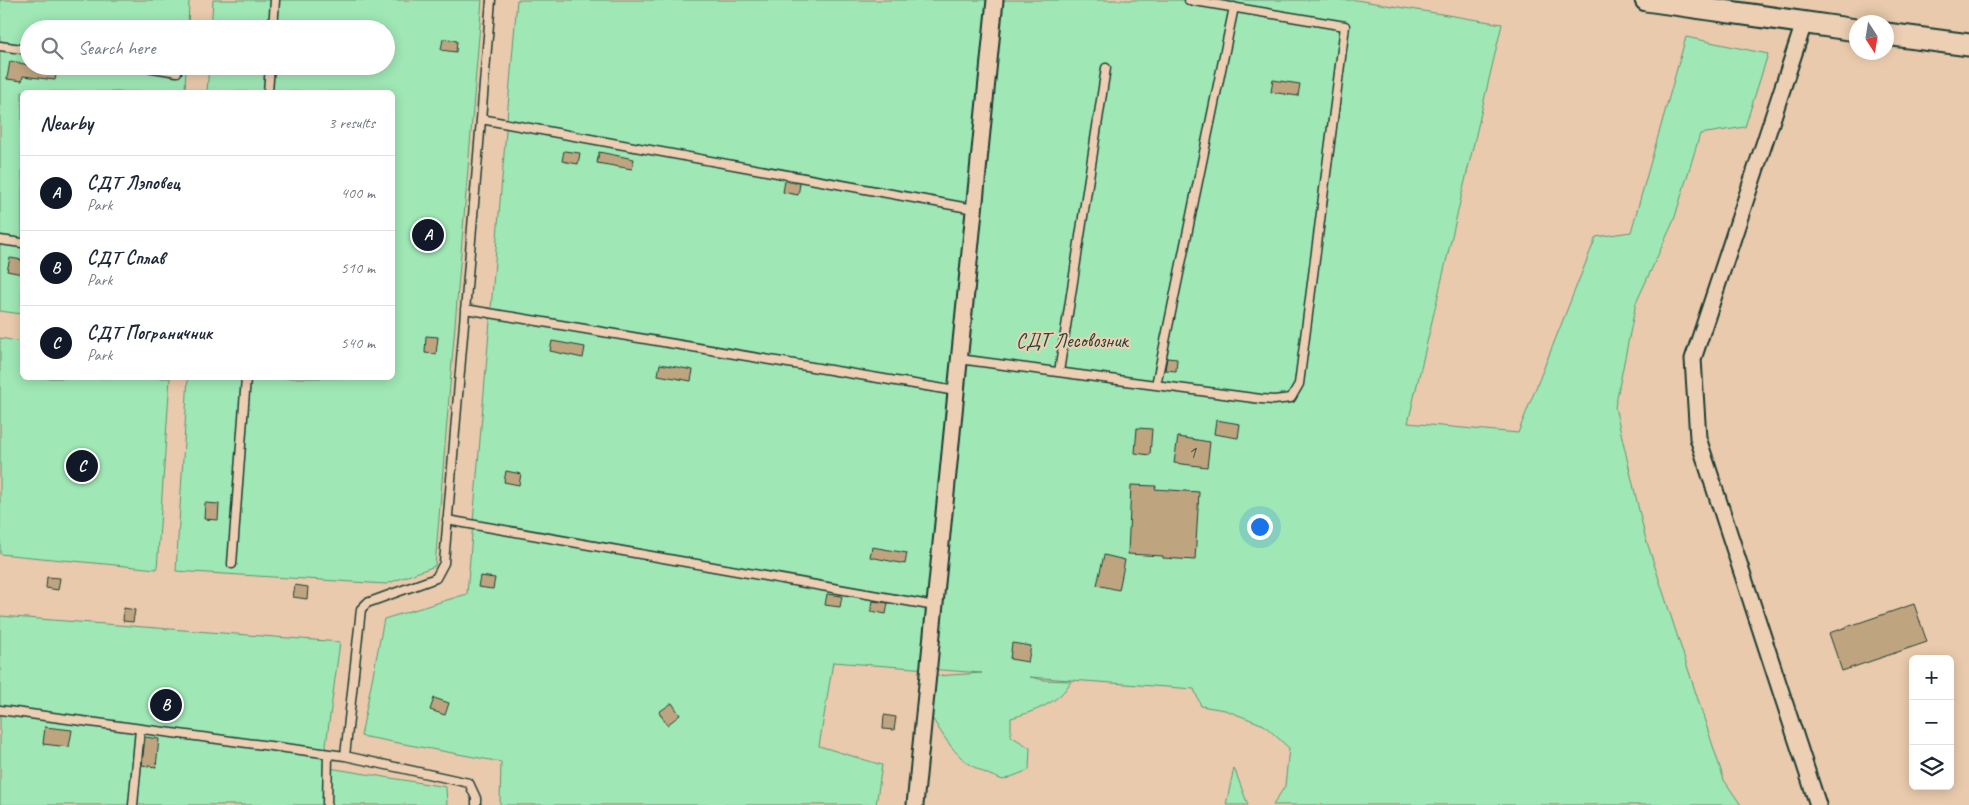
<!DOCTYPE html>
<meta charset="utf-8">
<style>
body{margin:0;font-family:Caveat,sans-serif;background:#f2f2f3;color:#1f2937}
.controls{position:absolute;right:15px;bottom:15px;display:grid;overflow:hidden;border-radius:8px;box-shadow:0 2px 12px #0003}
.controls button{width:45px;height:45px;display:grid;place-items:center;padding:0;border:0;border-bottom:1px solid #e0e1e3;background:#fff;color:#1f2937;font:25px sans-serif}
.compass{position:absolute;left:1849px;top:15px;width:45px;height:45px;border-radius:50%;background:#fff;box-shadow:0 2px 12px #0003;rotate:168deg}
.you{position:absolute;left:1259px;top:526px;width:18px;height:18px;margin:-12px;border:4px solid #fff;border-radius:50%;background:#1a73e8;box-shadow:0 0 0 8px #1a73e833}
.badge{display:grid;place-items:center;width:32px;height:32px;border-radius:50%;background:#111827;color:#fff;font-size:16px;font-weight:700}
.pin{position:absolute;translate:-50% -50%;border:2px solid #fff;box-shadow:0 1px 5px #0006}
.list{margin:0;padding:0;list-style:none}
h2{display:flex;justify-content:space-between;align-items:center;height:65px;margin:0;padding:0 20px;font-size:21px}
h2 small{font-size:16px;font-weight:400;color:#747a83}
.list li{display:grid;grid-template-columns:32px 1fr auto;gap:15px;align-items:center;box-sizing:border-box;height:75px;padding:0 20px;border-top:1px solid #e0e1e3}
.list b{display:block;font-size:19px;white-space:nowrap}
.list p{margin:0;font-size:16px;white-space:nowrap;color:#747a83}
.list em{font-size:16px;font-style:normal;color:#747a83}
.icon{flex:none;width:28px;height:28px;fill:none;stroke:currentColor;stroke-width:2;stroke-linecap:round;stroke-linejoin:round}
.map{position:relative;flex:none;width:1969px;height:805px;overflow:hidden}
.search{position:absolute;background:#fff;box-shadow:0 2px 12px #0003;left:20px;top:20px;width:375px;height:55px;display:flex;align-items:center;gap:12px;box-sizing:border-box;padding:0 18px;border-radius:28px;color:#747a83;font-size:19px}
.panel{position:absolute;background:#fff;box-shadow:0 2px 12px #0003;left:20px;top:90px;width:375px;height:290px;border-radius:8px}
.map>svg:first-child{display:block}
.green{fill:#9fe7b5;stroke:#5f9274}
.building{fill:#bfa57f;stroke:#1f3d34}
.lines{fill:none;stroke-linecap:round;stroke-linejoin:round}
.lane-casing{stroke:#1f3d34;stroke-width:11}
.street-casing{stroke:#1f3d34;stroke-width:19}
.secondary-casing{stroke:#1f3d34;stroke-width:25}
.lane{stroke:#edcfb4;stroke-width:8}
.street{stroke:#edcfb4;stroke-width:15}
.secondary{stroke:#edcfb4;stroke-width:21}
.labels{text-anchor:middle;stroke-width:4;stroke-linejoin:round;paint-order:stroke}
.number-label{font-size:18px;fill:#475747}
.park-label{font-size:20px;fill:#25463a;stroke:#edcfb4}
</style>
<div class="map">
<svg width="1969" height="805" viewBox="0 0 1969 805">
<rect width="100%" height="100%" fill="#e9caac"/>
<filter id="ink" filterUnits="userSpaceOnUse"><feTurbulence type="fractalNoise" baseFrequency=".02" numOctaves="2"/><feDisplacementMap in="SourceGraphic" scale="10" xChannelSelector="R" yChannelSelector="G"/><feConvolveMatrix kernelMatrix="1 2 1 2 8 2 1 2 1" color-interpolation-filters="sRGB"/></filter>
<g filter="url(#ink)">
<!-- green -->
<path class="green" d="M 0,0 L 189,0 L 188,29 L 29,29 L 29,66 L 186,66 L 185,92 L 22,92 L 22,314 L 0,311 Z
M 213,0 L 482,0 L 435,566 L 386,584 L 176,571 L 188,378 L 392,378 L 392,92 L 207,92 L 209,66 L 386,66 L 386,29 L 211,29 Z
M 517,0 L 1356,0 L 1502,24 L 1408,423 L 1518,433 L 1596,237 L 1631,232 L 1686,37 L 1768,54 L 1745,127 L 1700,134 L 1674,220 L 1636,303 L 1615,407 L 1645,536 L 1724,780 L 1741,805 L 1273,805 L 1285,786 L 1289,748 L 1264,725 L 1225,710 L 1201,706 L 1194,689 L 1030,677 L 1044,680 L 1071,681 C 1060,703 1033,712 1011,718 L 1011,736 L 1030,748 L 1029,770 L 1003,780 C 960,765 952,750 929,713 L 935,676 L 982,673 L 833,662 L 819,746 L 882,765 L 876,805 L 500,805 L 501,762 L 361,736 L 384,619 L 467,594 Z
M 0,338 L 22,342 L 22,378 L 170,378 L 157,569 L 0,554 Z
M 0,616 L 340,642 L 323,767 L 446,787 L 447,805 L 0,805 Z
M 1234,768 L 1248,805 L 1226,805 Z"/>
<!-- building -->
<path class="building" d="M 443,39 L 457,41 L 456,52 L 441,50 Z
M 10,61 L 29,65 L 29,66 L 58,66 L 55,80 L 23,76 L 22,81 L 7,79 Z
M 1273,80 L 1300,84 L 1298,96 L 1271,92 Z
M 564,151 L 580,153 L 578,164 L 562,161 Z
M 599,152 L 634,159 L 632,169 L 597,163 Z
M 785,181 L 800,184 L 798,195 L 783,192 Z
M 10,258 L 22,260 L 22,274 L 7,271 Z
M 426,336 L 438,337 L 436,354 L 425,353 Z
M 552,341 L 585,347 L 583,358 L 550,351 Z
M 1167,358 L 1177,359 L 1176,371 L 1165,370 Z
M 660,364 L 693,370 L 691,381 L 658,375 Z
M 1216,420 L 1240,424 L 1238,438 L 1214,434 Z
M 1137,428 L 1152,429 L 1150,455 L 1135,453 Z
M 1178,437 L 1210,442 L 1207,467 L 1174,463 Z
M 506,471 L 521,474 L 519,485 L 504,482 Z
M 1131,485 L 1156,486 L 1155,489 L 1199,492 L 1195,560 L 1163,558 L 1163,556 L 1128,554 Z
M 205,503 L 219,504 L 218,520 L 204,519 Z
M 872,547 L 907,553 L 905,564 L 870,557 Z
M 1104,555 L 1125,560 L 1119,590 L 1097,585 Z
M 480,576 L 495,578 L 493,589 L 478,587 Z
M 47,577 L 60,578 L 58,590 L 46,588 Z
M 295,585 L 308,587 L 307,599 L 293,597 Z
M 827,594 L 842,596 L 840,607 L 825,605 Z
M 873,601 L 888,603 L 886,614 L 871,611 Z
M 1914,604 L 1927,642 L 1842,671 L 1829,633 Z
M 124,608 L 135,610 L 133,622 L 123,621 Z
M 1012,643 L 1031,646 L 1028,662 L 1010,659 Z
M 434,698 L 449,703 L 445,715 L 430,710 Z
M 672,703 L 680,715 L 667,725 L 659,712 Z
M 884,715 L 896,717 L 894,730 L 883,729 Z
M 45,727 L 72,730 L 69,747 L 43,744 Z
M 145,737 L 159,739 L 156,767 L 142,765 Z"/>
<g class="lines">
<!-- lane casing -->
<g class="lane-casing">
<path id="lane" d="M 273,29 L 275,0
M 0,46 L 29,50
M 141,66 L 177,72
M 268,92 L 270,66
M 481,119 L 974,209
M 0,240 L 22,243
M 465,309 L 956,391
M 959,359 L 1261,399 L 1274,400 L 1291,398 L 1299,384 L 1345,26 L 1189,0
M 1059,372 L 1106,68
M 1156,385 L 1234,7
M 447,520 L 935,606
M 232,564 L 246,378
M 0,710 L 345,756
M 133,805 L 140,729
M 327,805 L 328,754
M 476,805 L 476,798 L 469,783 L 345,756 L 361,609 L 367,603 L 436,578 L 444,563 L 491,0"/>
</g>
<!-- street casing -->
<g class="street-casing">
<path id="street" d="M 1804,23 L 1693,359 L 1698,438 L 1818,805
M 915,805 L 995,0"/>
</g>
<!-- secondary casing -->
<g class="secondary-casing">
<path id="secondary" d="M 1646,0 L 1856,30
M 1886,34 L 1969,45"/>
</g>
<!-- lane -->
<use href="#lane" class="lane"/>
<!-- street -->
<use href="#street" class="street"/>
<!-- secondary -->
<use href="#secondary" class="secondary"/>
</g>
</g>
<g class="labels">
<!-- number labels -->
<g class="number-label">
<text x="1192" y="458">1</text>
</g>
<!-- park labels -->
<g class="park-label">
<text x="1072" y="347">СДТ Лесовозник</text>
</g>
</g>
</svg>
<div class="controls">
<button>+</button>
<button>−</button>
<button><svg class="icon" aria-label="layers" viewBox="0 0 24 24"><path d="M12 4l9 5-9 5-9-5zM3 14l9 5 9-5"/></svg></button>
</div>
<svg class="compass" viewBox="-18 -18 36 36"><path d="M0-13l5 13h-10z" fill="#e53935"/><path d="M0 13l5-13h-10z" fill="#747a83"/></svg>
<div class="you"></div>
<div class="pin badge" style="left:428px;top:235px">A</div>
<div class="pin badge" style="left:166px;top:705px">B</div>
<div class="pin badge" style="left:82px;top:466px">C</div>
<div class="search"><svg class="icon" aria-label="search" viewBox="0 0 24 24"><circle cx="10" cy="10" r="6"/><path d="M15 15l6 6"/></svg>Search here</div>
<section class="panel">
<h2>Nearby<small>3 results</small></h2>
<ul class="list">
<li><span class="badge">A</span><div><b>СДТ Лэповец</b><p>Park</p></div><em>400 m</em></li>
<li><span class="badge">B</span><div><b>СДТ Сплав</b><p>Park</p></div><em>510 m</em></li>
<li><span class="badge">C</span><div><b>СДТ Пограничник</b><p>Park</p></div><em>540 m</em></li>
</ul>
</section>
</div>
